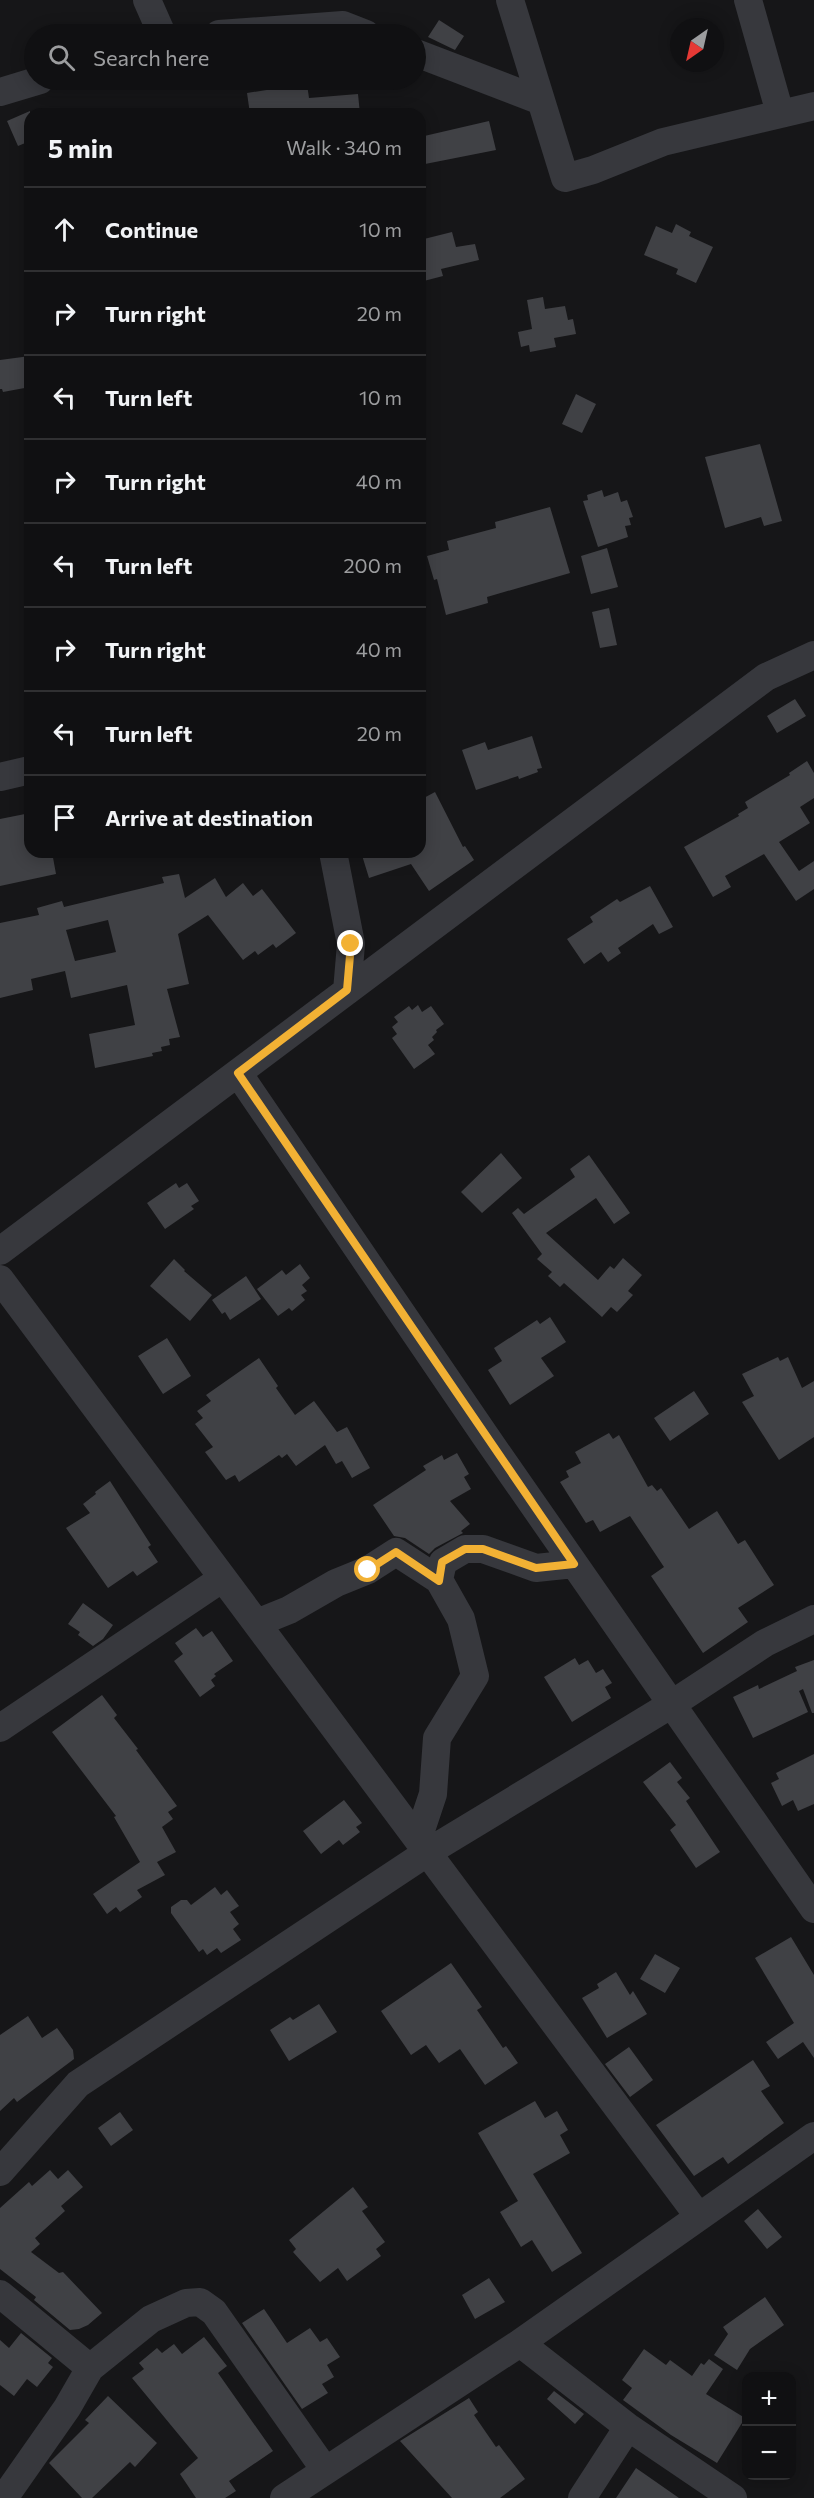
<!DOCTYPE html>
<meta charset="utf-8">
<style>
body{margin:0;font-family:Commissioner,sans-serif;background:#1e1e20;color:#f1f3f6}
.controls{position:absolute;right:18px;bottom:18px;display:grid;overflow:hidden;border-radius:12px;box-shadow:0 3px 15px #0003}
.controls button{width:54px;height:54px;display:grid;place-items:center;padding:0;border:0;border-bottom:2px solid #303032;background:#101012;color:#f1f3f6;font:30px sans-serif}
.compass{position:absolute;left:670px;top:18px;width:54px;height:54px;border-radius:50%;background:#101012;box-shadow:0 3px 15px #0003;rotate:214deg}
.stop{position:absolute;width:18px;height:18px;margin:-14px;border:4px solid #f2b134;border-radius:50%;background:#fff}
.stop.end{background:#f2b134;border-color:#fff;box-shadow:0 2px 6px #0008}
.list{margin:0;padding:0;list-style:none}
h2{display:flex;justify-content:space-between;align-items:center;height:78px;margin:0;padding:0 24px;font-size:26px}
h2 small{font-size:20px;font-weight:400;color:#9c9d9f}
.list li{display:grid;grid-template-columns:39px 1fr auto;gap:18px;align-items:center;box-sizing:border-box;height:84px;padding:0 24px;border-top:2px solid #303032}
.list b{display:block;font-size:22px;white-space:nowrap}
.list em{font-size:20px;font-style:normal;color:#9c9d9f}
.icon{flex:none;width:33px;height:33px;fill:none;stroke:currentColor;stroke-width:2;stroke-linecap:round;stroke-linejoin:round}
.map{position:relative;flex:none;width:814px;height:2498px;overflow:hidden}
.search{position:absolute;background:#101012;box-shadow:0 3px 15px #0003;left:24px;top:24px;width:402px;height:66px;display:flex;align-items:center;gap:15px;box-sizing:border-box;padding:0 21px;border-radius:33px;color:#9c9d9f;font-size:22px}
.panel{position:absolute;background:#101012;box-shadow:0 3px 15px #0003;left:24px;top:108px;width:402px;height:750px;border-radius:18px}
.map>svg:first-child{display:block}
.building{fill:#404145;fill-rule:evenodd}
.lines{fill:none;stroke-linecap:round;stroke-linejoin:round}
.minor{stroke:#37383d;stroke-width:28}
.route{stroke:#f2b134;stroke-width:8}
</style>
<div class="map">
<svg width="814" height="2498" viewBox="0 0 814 2498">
<rect width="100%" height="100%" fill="#161618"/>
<!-- building -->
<path class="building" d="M 439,20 L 464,36 L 455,50 L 428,37 Z
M 294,80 L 295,85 L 307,84 L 309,98 L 358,94 L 360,114 L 250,114 L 247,93 L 279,88 L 278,81 Z
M 30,111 L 30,141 L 18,146 L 7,121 Z
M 489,121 L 496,150 L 420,165 L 420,137 Z
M 676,224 L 691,232 L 689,236 L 713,247 L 696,283 L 676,274 L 678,269 L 644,255 L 656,226 L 672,233 Z
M 452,232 L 456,247 L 475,244 L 479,260 L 441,269 L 443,276 L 420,282 L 420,240 Z
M 543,297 L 545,309 L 565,306 L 568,320 L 573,319 L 576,334 L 554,338 L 556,347 L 530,352 L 529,345 L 521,347 L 518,332 L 532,329 L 527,300 Z
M 30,356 L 30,387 L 3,392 L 2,389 L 0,389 L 0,360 Z
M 576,394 L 596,404 L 582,433 L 562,424 Z
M 760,444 L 782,521 L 764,526 L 761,517 L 725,528 L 705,457 Z
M 602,490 L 604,497 L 618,492 L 621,502 L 627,500 L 633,517 L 629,518 L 631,525 L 625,526 L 628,537 L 598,547 L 583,501 L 588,500 L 587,495 Z
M 550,507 L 570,573 L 487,597 L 488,603 L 446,615 L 437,579 L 434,580 L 427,556 L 449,550 L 447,541 L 496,528 L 495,522 Z
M 607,548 L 618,587 L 591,594 L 581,556 Z
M 609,608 L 617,645 L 600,648 L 592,612 Z
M 795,699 L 806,716 L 777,733 L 767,716 Z
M 532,736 L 542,768 L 537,769 L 538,772 L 519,779 L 518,776 L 476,790 L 462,750 L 485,742 L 488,750 Z
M 807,761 L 814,773 L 814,798 L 800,807 L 810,823 L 779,842 L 799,871 L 814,861 L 814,889 L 796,901 L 764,854 L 725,876 L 731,887 L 713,897 L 684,847 L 739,816 L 738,814 L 748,808 L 745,802 L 790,775 L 789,773 Z
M 435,792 L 463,847 L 465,846 L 474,860 L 429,891 L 411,864 L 369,878 L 361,852 L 420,852 L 420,800 Z
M 30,813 L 30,852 L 52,852 L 56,874 L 0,886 L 0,819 Z
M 179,874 L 185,898 L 215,878 L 226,897 L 243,883 L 253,896 L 262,889 L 296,933 L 276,948 L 273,944 L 258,955 L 255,951 L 243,960 L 208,915 L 178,934 L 189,984 L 167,989 L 180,1037 L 169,1039 L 170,1045 L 161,1047 L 162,1051 L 152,1053 L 153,1056 L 95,1068 L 89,1034 L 135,1025 L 127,985 L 71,998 L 65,971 L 31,979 L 33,990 L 0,998 L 0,923 L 39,915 L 37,908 L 62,901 L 64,907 L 164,883 L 162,877 ZM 108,920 L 116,952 L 75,961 L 66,930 Z
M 650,886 L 673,927 L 659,934 L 653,924 L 618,948 L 621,953 L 608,962 L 601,952 L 584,964 L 567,939 L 593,922 L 590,917 L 617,899 L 620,902 Z
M 418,1005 L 422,1012 L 431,1006 L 444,1024 L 436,1030 L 437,1032 L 432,1037 L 434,1040 L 428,1045 L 435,1054 L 414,1069 L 392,1038 L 397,1034 L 392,1027 L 398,1022 L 394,1017 L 409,1006 L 412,1010 Z
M 501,1153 L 522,1178 L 482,1213 L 461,1192 Z
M 589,1155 L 630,1213 L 614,1224 L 596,1198 L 546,1233 L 598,1280 L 610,1266 L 614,1269 L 623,1258 L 642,1275 L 628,1291 L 633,1295 L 617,1312 L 611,1307 L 602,1317 L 564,1283 L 560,1287 L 548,1276 L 552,1272 L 537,1259 L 542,1254 L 512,1213 L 518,1208 L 524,1214 L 575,1177 L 570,1169 Z
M 176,1183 L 179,1188 L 187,1183 L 199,1201 L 191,1206 L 194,1209 L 165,1229 L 147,1203 Z
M 174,1259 L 185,1270 L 184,1271 L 212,1295 L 190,1321 L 150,1286 Z
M 300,1264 L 310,1278 L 302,1285 L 307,1291 L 301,1295 L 305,1300 L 292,1311 L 289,1308 L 278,1316 L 257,1289 L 282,1270 L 286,1275 Z
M 246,1276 L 261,1299 L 230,1320 L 225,1312 L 222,1314 L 212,1300 Z
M 550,1317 L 566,1342 L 541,1358 L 554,1376 L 510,1405 L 488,1370 L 502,1361 L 494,1348 L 537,1320 L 540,1324 Z
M 167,1338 L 191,1376 L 163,1394 L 138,1356 Z
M 778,1357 L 780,1361 L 788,1357 L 802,1388 L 814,1381 L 814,1437 L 779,1460 L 742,1402 L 754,1396 L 742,1374 Z
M 259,1358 L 278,1386 L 276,1388 L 295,1415 L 314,1401 L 337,1432 L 347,1427 L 370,1468 L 352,1478 L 342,1461 L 336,1464 L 325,1445 L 296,1466 L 287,1454 L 282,1458 L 279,1455 L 239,1482 L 235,1475 L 226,1480 L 205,1452 L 213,1447 L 195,1424 L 203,1418 L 197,1411 L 211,1401 L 206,1395 Z
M 694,1391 L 709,1414 L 670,1441 L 654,1418 Z
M 609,1433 L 613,1439 L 619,1435 L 648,1487 L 652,1485 L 657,1491 L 661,1488 L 689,1529 L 717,1511 L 738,1544 L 745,1540 L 774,1585 L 738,1608 L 748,1622 L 703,1653 L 651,1576 L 664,1567 L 630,1516 L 600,1532 L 593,1520 L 586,1523 L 560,1482 L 569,1477 L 566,1471 L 581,1463 L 575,1452 Z
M 457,1453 L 469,1474 L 464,1477 L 471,1489 L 450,1501 L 470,1524 L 461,1531 L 463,1533 L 435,1548 L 429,1554 L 405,1538 L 394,1536 L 373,1505 L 426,1470 L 423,1466 L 442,1455 L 444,1460 Z
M 110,1481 L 151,1545 L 148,1547 L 158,1562 L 137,1576 L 133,1571 L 108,1588 L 66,1528 L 90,1513 L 83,1504 L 96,1494 L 95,1492 Z
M 83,1603 L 113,1625 L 103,1639 L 93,1646 L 78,1635 L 80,1632 L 68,1624 Z
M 196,1628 L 203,1637 L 212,1631 L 233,1661 L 214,1674 L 216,1676 L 211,1680 L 215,1686 L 200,1697 L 174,1661 L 183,1654 L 175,1643 Z
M 575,1658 L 579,1665 L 588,1660 L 596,1673 L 603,1669 L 612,1683 L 605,1687 L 611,1698 L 572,1722 L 544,1677 Z
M 814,1660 L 814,1713 L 812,1713 L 803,1689 L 799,1691 L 808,1712 L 753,1738 L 733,1697 L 758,1685 L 759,1689 L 797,1671 L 795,1667 Z
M 102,1695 L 117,1715 L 114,1718 L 138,1749 L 136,1750 L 177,1806 L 168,1812 L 173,1819 L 162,1827 L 176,1852 L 157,1862 L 165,1875 L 137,1890 L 142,1897 L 120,1912 L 116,1907 L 107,1914 L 93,1894 L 140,1862 L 114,1817 L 116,1816 L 52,1732 Z
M 814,1754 L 814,1804 L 798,1811 L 793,1800 L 782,1806 L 771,1783 L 779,1779 L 776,1773 Z
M 670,1762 L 682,1778 L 677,1782 L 690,1798 L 686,1801 L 720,1852 L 696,1868 L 670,1830 L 676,1825 L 643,1782 Z
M 344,1800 L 362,1823 L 356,1827 L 360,1832 L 343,1845 L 339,1840 L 321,1854 L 303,1831 Z
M 215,1887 L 221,1895 L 227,1890 L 239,1906 L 230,1912 L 239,1924 L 233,1929 L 241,1940 L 221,1953 L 217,1948 L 207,1955 L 203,1949 L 199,1952 L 171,1913 L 171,1907 L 181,1900 L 187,1900 L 191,1905 Z
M 791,1937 L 814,1975 L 814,2058 L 803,2042 L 778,2059 L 766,2042 L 794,2023 L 755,1958 Z
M 655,1954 L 680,1968 L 665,1993 L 640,1979 Z
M 451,1963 L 482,2007 L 477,2010 L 503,2048 L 506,2046 L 518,2063 L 485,2085 L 460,2049 L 439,2063 L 426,2045 L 411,2055 L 381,2011 Z
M 616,1972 L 630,1995 L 633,1991 L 647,2014 L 607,2038 L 582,1998 L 599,1988 L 597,1984 Z
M 319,2004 L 337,2032 L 289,2061 L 270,2030 L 290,2017 L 293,2020 Z
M 28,2016 L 42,2038 L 57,2028 L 73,2050 L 74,2059 L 17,2102 L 14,2098 L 0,2111 L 0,2035 Z
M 629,2047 L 653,2080 L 630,2097 L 605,2064 Z
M 753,2060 L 770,2086 L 761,2091 L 784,2123 L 728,2164 L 723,2157 L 694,2176 L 656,2125 Z
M 535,2101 L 545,2118 L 557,2111 L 568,2130 L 560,2135 L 570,2153 L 533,2174 L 582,2253 L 552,2272 L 532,2240 L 521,2247 L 500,2212 L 518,2201 L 478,2133 Z
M 120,2112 L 133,2130 L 111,2146 L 98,2128 Z
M 50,2170 L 58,2179 L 68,2170 L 83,2187 L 61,2206 L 65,2211 L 35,2238 L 40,2244 L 31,2252 L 59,2273 L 63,2272 L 102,2313 L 88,2325 L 79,2329 L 70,2330 L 34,2300 L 36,2297 L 0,2269 L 0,2208 L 29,2182 L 32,2186 Z
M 353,2187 L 368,2207 L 362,2211 L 385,2242 L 376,2249 L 381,2256 L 347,2281 L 338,2268 L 320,2282 L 293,2252 L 296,2249 L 289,2240 Z
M 758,2209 L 782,2237 L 767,2249 L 744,2221 Z
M 489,2278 L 505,2302 L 475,2319 L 462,2295 Z
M 765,2297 L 784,2325 L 750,2349 L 737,2370 L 714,2355 L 728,2334 L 723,2327 Z
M 264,2309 L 287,2343 L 310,2328 L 320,2342 L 327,2338 L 340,2357 L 327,2365 L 334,2377 L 322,2384 L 328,2393 L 302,2409 L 242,2323 Z
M 21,2333 L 52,2358 L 48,2363 L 53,2367 L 37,2387 L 27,2379 L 14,2396 L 0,2385 L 0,2340 L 9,2348 Z
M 204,2337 L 227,2366 L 218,2373 L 273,2451 L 229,2481 L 236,2491 L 225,2498 L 196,2498 L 180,2474 L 198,2458 L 132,2378 L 144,2369 L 139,2363 L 157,2348 L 162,2353 L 174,2344 L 182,2354 Z
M 644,2349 L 666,2365 L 670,2360 L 692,2376 L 701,2363 L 704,2365 L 709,2359 L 723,2369 L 706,2394 L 745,2418 L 717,2463 L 671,2435 L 623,2400 L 632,2388 L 622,2380 Z
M 554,2391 L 584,2414 L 575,2424 L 547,2399 Z
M 108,2396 L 157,2443 L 135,2467 L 130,2462 L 92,2498 L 82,2498 L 49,2463 L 89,2423 L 85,2420 Z
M 469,2398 L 478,2412 L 474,2415 L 496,2447 L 499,2445 L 525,2479 L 500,2498 L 452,2498 L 400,2441 Z
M 636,2468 L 679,2498 L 616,2498 Z"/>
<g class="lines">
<!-- minor -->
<path class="minor" d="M 147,0 L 162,34
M 510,0 L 565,178 L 593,170 L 663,142 L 814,106
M 748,0 L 780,113
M 219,34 L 343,25 L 366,34
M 416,53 L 541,101
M 0,92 L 40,80
M 0,777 L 30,770
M 333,852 L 351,944 L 347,991
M 238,1073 L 484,1434 L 814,1909
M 0,1251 L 766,677 L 814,655
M 0,1279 L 699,2217
M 257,1623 L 289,1610 L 336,1583 L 368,1570 L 396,1552 L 439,1580
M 0,1728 L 223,1578
M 418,1839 L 433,1794 L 437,1738 L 475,1676 L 461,1619 L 439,1580 L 443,1562 L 465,1549 L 483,1549 L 536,1568 L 574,1564
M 0,2172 L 78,2084 L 428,1852 L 672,1704 L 765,1643 L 814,1619
M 0,2294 L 90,2368
M 520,2343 L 628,2427 L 733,2498
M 4,2498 L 67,2408 L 90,2368 L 151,2319 L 186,2303 L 200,2302 L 214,2312 L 325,2470
M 284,2498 L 520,2343 L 814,2136
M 582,2498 L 628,2427"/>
</g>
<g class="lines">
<!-- route -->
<path class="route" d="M 351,944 L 347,990 L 238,1073 L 574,1564 L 536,1568 L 483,1549 L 465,1549 L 442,1562 L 439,1581 L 396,1552 L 368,1570"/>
</g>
</svg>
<div class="controls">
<button>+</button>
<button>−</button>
</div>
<svg class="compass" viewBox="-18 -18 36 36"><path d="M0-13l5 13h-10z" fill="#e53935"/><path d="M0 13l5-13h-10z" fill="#9c9d9f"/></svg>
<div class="stop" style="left:368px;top:1570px"></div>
<div class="stop end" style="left:351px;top:944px"></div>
<div class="search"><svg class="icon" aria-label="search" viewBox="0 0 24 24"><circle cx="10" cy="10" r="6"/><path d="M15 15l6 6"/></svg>Search here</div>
<section class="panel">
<h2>5 min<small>Walk · 340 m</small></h2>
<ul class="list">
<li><svg class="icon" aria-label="ahead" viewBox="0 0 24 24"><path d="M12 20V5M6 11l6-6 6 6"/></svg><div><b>Continue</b></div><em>10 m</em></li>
<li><svg class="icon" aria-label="right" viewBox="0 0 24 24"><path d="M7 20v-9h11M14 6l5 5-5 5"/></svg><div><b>Turn right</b></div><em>20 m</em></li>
<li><svg class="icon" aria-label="left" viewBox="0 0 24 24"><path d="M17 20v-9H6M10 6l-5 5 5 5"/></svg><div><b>Turn left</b></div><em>10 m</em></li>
<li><svg class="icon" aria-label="right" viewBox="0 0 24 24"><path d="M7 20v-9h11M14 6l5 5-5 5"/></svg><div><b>Turn right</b></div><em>40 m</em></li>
<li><svg class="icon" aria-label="left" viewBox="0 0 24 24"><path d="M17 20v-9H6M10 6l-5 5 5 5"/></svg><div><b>Turn left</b></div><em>200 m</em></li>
<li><svg class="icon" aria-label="right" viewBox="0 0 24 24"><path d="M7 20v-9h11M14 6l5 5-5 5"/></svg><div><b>Turn right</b></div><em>40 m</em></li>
<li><svg class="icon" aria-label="left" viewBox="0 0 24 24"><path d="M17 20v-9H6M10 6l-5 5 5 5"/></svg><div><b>Turn left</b></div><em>20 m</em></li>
<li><svg class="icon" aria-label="arrive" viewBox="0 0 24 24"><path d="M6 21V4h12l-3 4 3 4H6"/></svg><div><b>Arrive at destination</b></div></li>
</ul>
</section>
</div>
